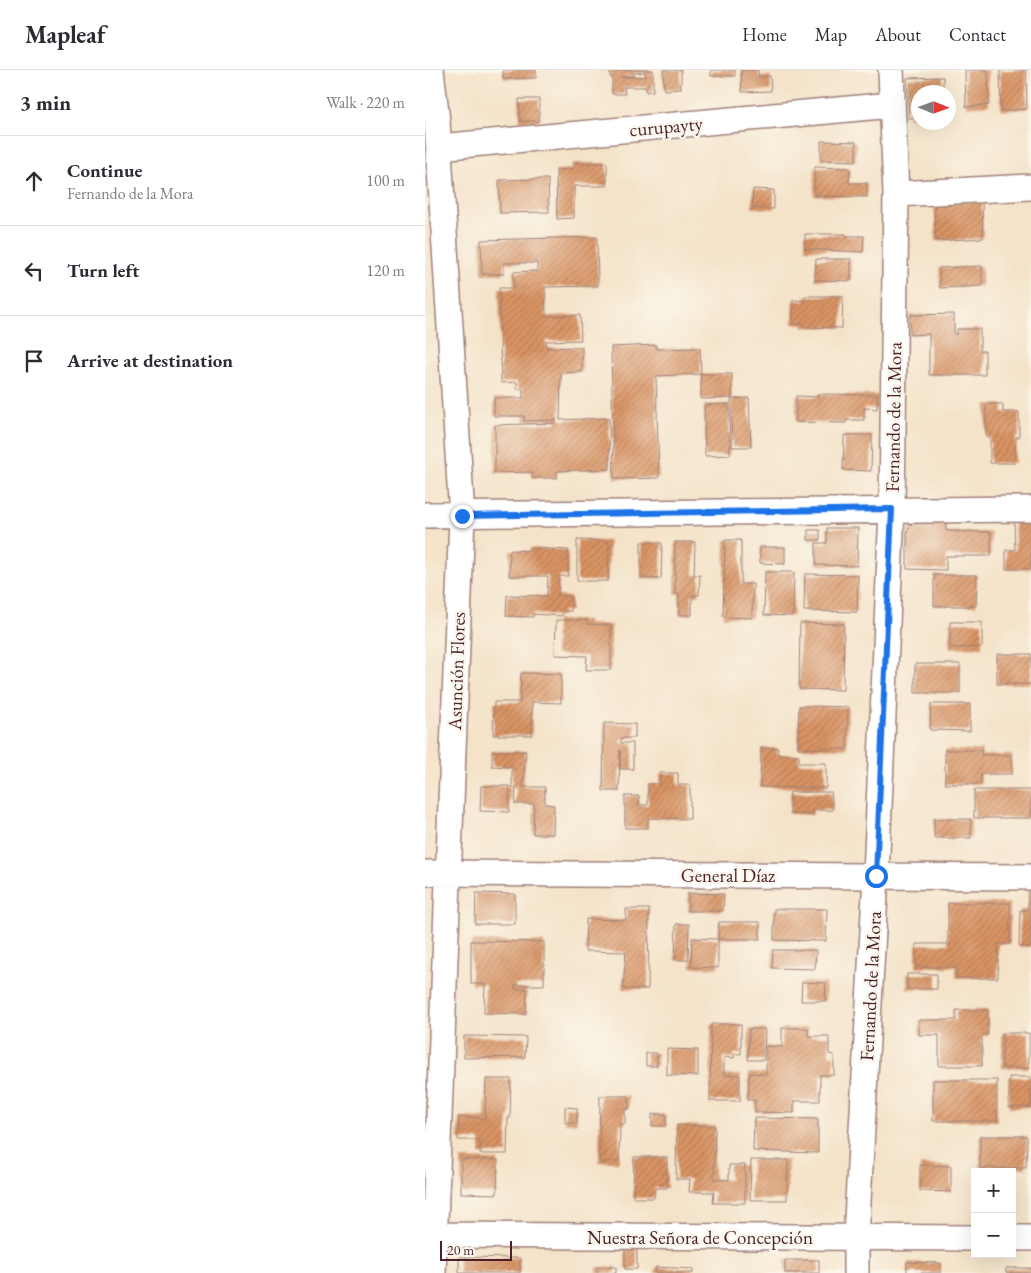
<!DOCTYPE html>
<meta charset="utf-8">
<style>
body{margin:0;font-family:"EB Garamond",serif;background:#f7f7f7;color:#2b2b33}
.controls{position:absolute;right:15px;bottom:15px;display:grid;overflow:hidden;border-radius:0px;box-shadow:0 5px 20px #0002}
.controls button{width:45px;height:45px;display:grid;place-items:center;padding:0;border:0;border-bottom:1px solid #e1e1e2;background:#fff;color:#2b2b33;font:25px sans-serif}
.compass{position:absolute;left:486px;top:15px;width:45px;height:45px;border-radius:50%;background:#fff;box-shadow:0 5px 20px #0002;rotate:91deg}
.scale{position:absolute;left:15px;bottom:12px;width:72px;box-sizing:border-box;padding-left:5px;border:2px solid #4a1f2b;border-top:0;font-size:14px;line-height:18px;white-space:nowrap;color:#4a1f2b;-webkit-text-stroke:4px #fbf7ec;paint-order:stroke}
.stop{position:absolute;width:15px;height:15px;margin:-11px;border:4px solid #1a73e8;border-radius:50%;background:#fff}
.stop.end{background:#1a73e8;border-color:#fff;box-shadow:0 1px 5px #0008}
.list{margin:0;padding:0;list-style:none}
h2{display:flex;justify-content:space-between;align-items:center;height:65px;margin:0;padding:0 20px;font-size:21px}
h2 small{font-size:16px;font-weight:400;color:#7c7c81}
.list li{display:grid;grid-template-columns:32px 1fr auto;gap:15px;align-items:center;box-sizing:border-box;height:90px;padding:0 20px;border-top:1px solid #e1e1e2}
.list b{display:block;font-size:19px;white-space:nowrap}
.list p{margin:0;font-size:16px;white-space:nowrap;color:#7c7c81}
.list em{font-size:16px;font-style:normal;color:#7c7c81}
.icon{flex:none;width:28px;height:28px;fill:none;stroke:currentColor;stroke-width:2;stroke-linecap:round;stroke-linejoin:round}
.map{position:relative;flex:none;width:606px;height:1203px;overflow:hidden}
header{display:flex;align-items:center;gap:30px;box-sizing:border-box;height:70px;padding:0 25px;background:#fff;border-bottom:1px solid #e1e1e2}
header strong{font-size:24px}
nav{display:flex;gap:28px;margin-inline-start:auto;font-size:18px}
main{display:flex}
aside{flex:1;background:#fff}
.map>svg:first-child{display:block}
.building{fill:url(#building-hatch);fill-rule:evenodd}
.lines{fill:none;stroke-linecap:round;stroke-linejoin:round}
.minor-casing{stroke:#9f817a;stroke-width:28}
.minor{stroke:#fff;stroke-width:25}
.route{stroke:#1a73e8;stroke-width:6}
.labels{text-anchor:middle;stroke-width:5;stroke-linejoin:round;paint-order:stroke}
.street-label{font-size:19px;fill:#4a1f2b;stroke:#fbf7ec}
</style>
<header>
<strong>Mapleaf</strong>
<nav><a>Home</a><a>Map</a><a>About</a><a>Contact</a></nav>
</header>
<main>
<aside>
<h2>3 min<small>Walk · 220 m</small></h2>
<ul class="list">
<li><svg class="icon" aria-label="ahead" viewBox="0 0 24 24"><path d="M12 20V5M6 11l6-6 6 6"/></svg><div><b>Continue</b><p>Fernando de la Mora</p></div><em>100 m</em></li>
<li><svg class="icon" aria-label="left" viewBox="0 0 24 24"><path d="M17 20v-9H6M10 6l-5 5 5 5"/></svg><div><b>Turn left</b></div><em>120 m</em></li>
<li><svg class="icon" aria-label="arrive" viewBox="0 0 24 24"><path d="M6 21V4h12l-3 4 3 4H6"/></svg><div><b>Arrive at destination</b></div></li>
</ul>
</aside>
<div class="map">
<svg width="606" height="1203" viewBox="0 0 606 1203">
<defs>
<pattern id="building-hatch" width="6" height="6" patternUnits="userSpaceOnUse" patternTransform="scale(1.25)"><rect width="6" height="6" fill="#da9464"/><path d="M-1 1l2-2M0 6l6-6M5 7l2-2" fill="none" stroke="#b37853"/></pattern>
</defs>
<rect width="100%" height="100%" fill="#fbf7ec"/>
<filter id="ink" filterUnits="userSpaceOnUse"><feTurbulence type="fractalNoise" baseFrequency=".02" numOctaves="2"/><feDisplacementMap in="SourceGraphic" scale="10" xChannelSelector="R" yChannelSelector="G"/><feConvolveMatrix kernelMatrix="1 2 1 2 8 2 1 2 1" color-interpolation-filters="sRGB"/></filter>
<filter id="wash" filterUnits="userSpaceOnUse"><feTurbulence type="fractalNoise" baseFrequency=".0096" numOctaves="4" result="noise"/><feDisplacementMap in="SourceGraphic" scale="20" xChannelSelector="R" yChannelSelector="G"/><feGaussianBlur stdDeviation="1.12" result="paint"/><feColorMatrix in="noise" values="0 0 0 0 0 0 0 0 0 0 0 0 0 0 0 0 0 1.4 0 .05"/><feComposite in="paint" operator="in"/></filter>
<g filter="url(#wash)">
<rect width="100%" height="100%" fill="#f4e3c9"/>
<g id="blocks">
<!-- building -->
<path class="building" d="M 78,0 L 111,0 L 111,8 L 78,9 Z
M 185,0 L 228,0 L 228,21 L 221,22 L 221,17 L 199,17 L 200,24 L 187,24 L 187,7 L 185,7 ZM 220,2 L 221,7 L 196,7 L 209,6 L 209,3 Z
M 238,0 L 256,0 L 256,19 L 239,20 Z
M 286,0 L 310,0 L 310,6 L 286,6 Z
M 316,0 L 333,0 L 334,7 L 345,6 L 346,21 L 317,22 Z
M 540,0 L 563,0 L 564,35 L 541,37 Z
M 575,0 L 601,0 L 602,39 L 576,41 Z
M 518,7 L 518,22 L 493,22 L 493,48 L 484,48 L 482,8 Z
M 94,29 L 114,29 L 114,51 L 95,51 Z
M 396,71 L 431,72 L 431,91 L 396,90 Z
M 148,93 L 182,93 L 182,116 L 149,116 L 149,148 L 132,149 L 131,100 L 148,99 Z
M 390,97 L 425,98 L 424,113 L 442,113 L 442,127 L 389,126 Z
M 123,109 L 124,142 L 75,143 L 74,110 Z
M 328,119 L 349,120 L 349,139 L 327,138 Z
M 557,131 L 558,168 L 511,171 L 509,134 Z
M 380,164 L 421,164 L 421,166 L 439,166 L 438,182 L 380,179 Z
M 172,167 L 173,216 L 120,217 L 121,246 L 155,245 L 156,270 L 121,271 L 122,278 L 157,277 L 157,302 L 136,303 L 135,350 L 184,348 L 185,399 L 132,401 L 132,408 L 107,408 L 107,402 L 70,403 L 70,355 L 131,353 L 131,350 L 99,351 L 99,346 L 69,346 L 69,328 L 98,328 L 98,319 L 92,319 L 92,312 L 76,313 L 74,218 L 89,218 L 88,202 L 112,201 L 112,193 L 79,193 L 79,204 L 57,204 L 56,170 Z
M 391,189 L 426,189 L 426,211 L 390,210 Z
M 557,196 L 557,216 L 515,218 L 514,198 Z
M 380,226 L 418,226 L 417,258 L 379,257 L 379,254 L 368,254 L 368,230 L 380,231 Z
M 529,244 L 529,264 L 532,264 L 532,259 L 555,259 L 555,281 L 560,281 L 560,305 L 504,305 L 504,264 L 485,265 L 485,245 Z
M 231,275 L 231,279 L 275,278 L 276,304 L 231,306 L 234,408 L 189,409 L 186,277 Z
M 276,304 L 307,304 L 307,328 L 276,329 Z
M 393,324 L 453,325 L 452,339 L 439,338 L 439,350 L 421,350 L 421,353 L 371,352 L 371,326 L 393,327 Z
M 324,328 L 326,377 L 307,377 L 306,329 Z
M 304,334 L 305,385 L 280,386 L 279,335 Z
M 561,334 L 578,334 L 578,342 L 594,342 L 594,367 L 591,367 L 590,393 L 565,393 L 565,367 L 561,367 Z
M 419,365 L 447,365 L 446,401 L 418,400 Z
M 492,447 L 521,447 L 521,461 L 566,462 L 566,486 L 521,486 L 521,500 L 482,499 L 482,461 Z
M 589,450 L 606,450 L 606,499 L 581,499 L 581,480 L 590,480 Z
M 402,458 L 433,458 L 432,496 L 391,495 L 391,473 L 402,473 Z
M 383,460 L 395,460 L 395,470 L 383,470 Z
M 152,470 L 184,471 L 183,511 L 152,511 Z
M 300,470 L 316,470 L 316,514 L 328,514 L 327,548 L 298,547 Z
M 216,472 L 237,473 L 236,509 L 216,508 Z
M 250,472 L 270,472 L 269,505 L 275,505 L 274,525 L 267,525 L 267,545 L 254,545 L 254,524 L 250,524 Z
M 335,477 L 360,477 L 360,494 L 335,493 Z
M 105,478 L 143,480 L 143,506 L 134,506 L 133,526 L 146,527 L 146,541 L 138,541 L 137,546 L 108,544 L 108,547 L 81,546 L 82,525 L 122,526 L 123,506 L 84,506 L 85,480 L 105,481 Z
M 340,502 L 369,502 L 368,546 L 339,545 Z
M 380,504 L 433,505 L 432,542 L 379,541 Z
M 509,505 L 552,505 L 551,536 L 509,536 Z
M 131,550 L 162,550 L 162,554 L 186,555 L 186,600 L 161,600 L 162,586 L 130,585 Z
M 525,552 L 557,552 L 557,577 L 525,578 Z
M 375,553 L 419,554 L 418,620 L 374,619 Z
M 572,584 L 606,584 L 606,614 L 572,614 Z
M 490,594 L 535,594 L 535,623 L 490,623 Z
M 96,603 L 136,604 L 136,633 L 107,632 L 107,665 L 68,665 L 69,632 L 95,632 Z
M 506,634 L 545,634 L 545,661 L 505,660 Z
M 374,636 L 423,637 L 422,679 L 373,678 Z
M 179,653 L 210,654 L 210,668 L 196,668 L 196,673 L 208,673 L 208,699 L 195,699 L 195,680 L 194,721 L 178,721 Z
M 336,678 L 353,678 L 352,684 L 374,685 L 374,693 L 401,693 L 401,718 L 335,717 Z
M 520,680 L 557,680 L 556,685 L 587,685 L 587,704 L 556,704 L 556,714 L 520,714 Z
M 67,681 L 101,681 L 98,717 L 120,717 L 120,734 L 129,735 L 128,764 L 108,764 L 109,734 L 90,734 L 91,717 L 87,717 L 87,697 L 67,696 Z
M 235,703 L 253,703 L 253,715 L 265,715 L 265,749 L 223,748 L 223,758 L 200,758 L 200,726 L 214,726 L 214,735 L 223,735 L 223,714 L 235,714 Z
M 56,716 L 85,716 L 84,742 L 55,741 Z
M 549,720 L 606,720 L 606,748 L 549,748 Z
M 365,722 L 406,722 L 408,740 L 388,740 L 388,745 L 365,744 Z
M 509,749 L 546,749 L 546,768 L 509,768 Z
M 603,822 L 606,822 L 606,877 L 594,877 L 595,840 L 603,840 Z
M 51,823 L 90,824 L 90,854 L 50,854 Z
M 263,823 L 299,824 L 298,841 L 263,841 Z
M 523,833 L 585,833 L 585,874 L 573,874 L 573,908 L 531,908 L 531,897 L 491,897 L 491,874 L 523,874 Z
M 201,839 L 224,839 L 223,919 L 198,919 L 201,882 L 160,881 L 161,849 L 201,850 Z
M 349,839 L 402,839 L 401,871 L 349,870 Z
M 294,852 L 335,852 L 335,869 L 293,869 Z
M 251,854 L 264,854 L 263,890 L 250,890 Z
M 267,868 L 293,869 L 293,898 L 266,897 Z
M 46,871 L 119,872 L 119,915 L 90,915 L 90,919 L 102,919 L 101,944 L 59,943 L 60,914 L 46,914 Z
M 348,880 L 391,880 L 390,899 L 347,898 Z
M 482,904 L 512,904 L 512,919 L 482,919 Z
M 377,912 L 401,913 L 400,931 L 376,931 Z
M 531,940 L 563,940 L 563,965 L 557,965 L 557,996 L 514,996 L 514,965 L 494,965 L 494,950 L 531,950 Z
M 286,954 L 316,954 L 316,984 L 309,984 L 309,988 L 299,987 L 299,1005 L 315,1005 L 315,1031 L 285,1031 Z
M 357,958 L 383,958 L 383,966 L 404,966 L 404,984 L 409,985 L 409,1005 L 395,1005 L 395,1031 L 369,1031 L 369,1043 L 330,1042 L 330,1030 L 323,1030 L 324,1003 L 341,1004 L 341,976 L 357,977 Z
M 324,959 L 340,959 L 339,990 L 323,990 Z
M 577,963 L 604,963 L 604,998 L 577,998 Z
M 39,966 L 101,967 L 100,987 L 39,988 Z
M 242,979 L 273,980 L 273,1006 L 242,1005 Z
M 221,983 L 232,983 L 232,996 L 221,996 Z
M 584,1007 L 606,1007 L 606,1037 L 584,1038 Z
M 61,1009 L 86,1009 L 85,1048 L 83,1048 L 82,1084 L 55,1084 L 55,1070 L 33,1070 L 34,1047 L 60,1048 Z
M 508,1010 L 572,1010 L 572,1051 L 508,1051 Z
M 175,1026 L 204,1026 L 204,1039 L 200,1039 L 200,1054 L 195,1054 L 194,1092 L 174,1092 Z
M 140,1037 L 152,1038 L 152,1053 L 140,1053 Z
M 227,1044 L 241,1044 L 241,1056 L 227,1056 Z
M 329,1048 L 393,1049 L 393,1083 L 328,1081 Z
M 252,1055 L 290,1056 L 289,1109 L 304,1110 L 304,1095 L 320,1095 L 320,1133 L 288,1133 L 289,1122 L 264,1122 L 265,1109 L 251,1109 Z
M 555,1066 L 602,1066 L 601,1098 L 555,1098 Z
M 209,1087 L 242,1087 L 242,1118 L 230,1118 L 229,1128 L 208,1128 Z
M 36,1089 L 73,1090 L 72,1124 L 36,1123 Z
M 326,1090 L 363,1090 L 362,1130 L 325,1130 Z
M 495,1095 L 526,1096 L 526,1122 L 495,1121 Z
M 200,1176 L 212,1177 L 212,1199 L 200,1199 Z
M 34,1187 L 95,1188 L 95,1203 L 34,1203 Z
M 360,1190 L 394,1190 L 394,1203 L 360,1203 Z
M 482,1192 L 516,1193 L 516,1203 L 482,1203 Z
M 172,1197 L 191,1197 L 191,1203 L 172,1203 Z
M 231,1197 L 268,1199 L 268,1203 L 230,1203 Z
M 581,1198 L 606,1198 L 606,1203 L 581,1203 Z"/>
</g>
</g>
<g filter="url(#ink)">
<use href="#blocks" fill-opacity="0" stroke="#9f817a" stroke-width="1"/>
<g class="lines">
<!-- minor casing -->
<g class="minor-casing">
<path id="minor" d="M 6,0 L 12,51 L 37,446 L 8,1203
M 14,77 L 467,35
M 471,124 L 606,117
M 0,445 L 606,439
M 0,803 L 606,807
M 0,1165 L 550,1168
M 587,1168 L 606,1168
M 431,1203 L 431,1168 L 451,806 L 467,439 L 471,124 L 466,0"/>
</g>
<!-- minor -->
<use href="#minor" class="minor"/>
</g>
</g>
<g class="lines" filter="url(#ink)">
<!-- route -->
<path class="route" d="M 37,446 L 467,439 L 451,806"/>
</g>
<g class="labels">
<!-- street labels -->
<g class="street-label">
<text transform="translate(241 56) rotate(-5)" y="7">curupayty</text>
<text transform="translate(468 347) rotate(-89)" y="7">Fernando de la Mora</text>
<text transform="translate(31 601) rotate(-88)" y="7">Asunción Flores</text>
<text x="303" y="812">General Díaz</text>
<text transform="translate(445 916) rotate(-87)" y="7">Fernando de la Mora</text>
<text x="275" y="1174">Nuestra Señora de Concepción</text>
</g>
</g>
</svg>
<div class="controls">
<button>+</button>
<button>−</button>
</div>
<svg class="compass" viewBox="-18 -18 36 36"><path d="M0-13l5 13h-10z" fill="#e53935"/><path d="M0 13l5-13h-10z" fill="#7c7c81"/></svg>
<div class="scale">20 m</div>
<div class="stop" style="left:451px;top:806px"></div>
<div class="stop end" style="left:37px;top:446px"></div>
</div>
</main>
